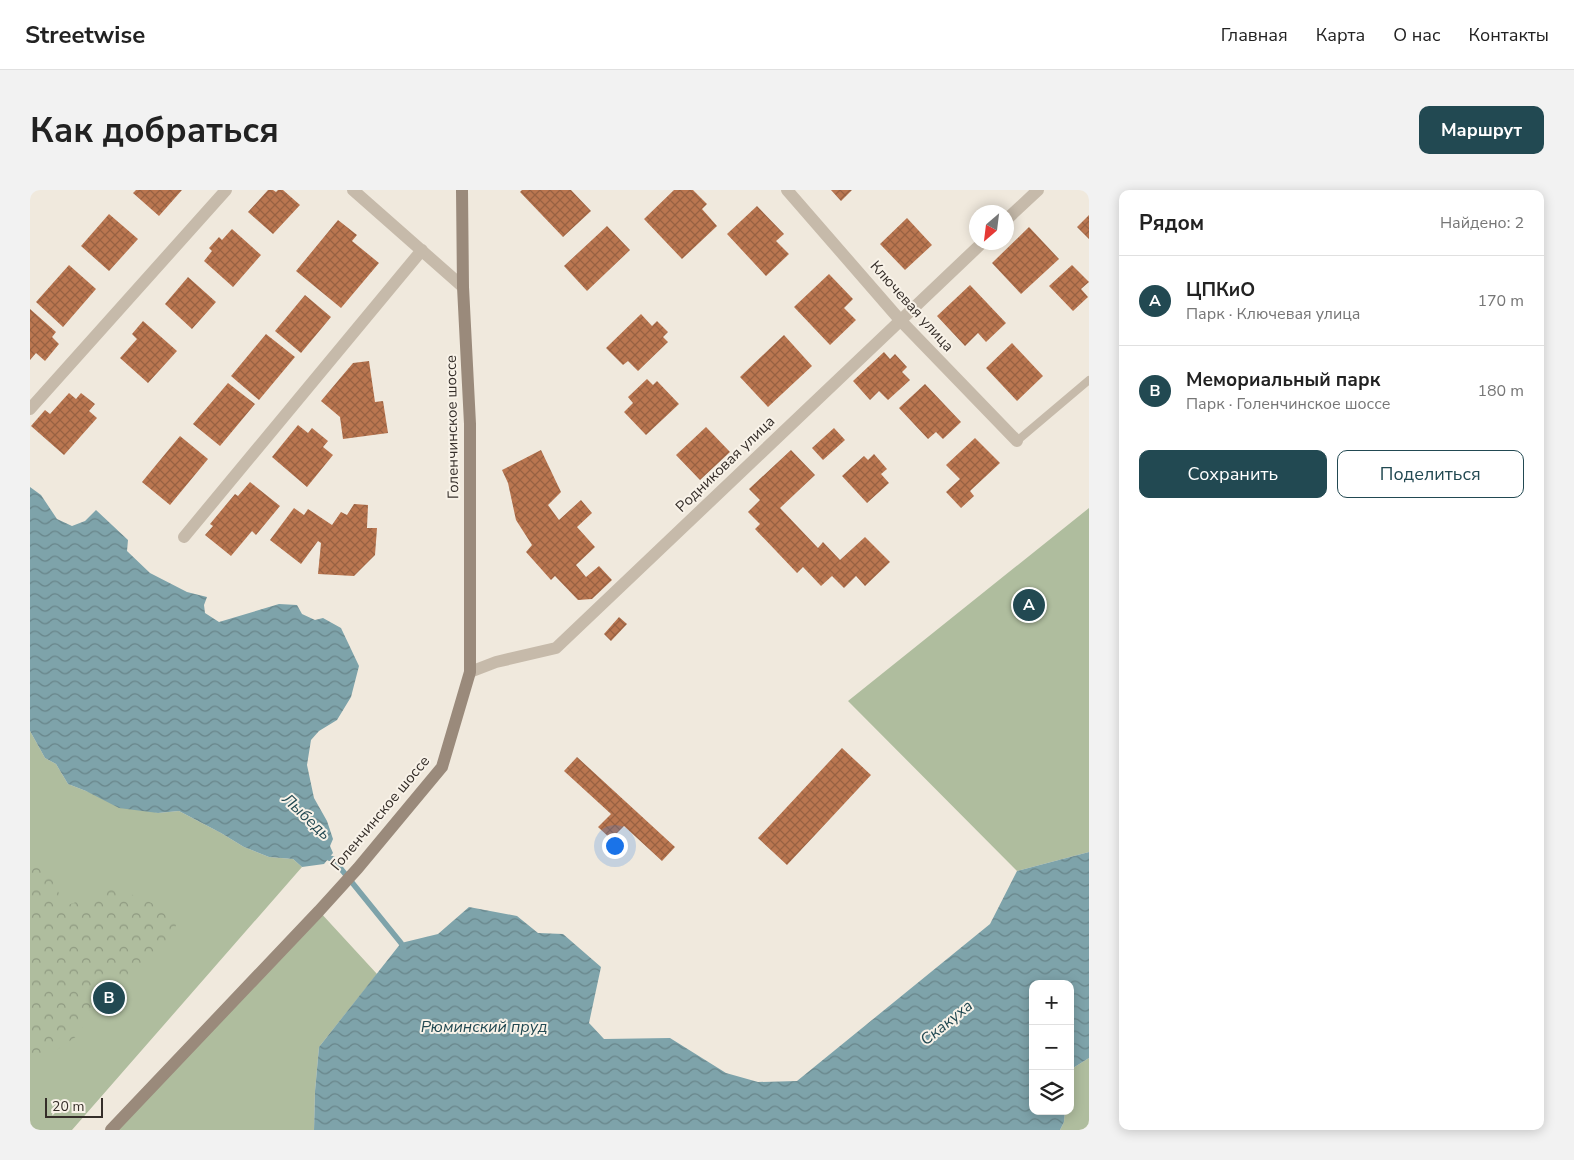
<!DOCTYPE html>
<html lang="ru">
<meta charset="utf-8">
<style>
body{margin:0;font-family:"Nunito Sans",sans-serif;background:#f2f2f2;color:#222}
.controls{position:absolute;right:15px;bottom:15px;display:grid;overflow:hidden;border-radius:10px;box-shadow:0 2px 12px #0003}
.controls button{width:45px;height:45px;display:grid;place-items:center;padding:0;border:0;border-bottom:1px solid #e0e0e0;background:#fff;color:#222;font:25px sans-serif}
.compass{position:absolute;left:939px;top:15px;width:45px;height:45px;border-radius:50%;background:#fff;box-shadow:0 2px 12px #0003;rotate:208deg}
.scale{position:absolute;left:15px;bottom:12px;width:58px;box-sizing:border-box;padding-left:5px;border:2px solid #352e29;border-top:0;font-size:14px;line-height:18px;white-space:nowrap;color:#352e29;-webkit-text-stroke:4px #f8f2e8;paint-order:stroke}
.you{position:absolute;left:584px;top:655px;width:18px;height:18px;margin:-12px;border:4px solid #fff;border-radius:50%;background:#1a73e8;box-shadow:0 0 0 8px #1a73e833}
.badge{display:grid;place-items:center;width:32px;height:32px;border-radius:50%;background:#224952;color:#fff;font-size:16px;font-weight:700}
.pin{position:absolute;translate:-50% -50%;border:2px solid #fff;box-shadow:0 1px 5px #0006}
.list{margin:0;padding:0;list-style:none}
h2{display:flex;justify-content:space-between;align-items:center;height:65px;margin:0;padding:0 20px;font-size:21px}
h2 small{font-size:16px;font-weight:400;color:#767676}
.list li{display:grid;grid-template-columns:32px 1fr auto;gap:15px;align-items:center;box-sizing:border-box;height:90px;padding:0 20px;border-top:1px solid #e0e0e0}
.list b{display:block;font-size:19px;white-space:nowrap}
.list p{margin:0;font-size:16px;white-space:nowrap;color:#767676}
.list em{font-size:16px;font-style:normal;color:#767676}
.actions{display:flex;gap:10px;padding:15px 20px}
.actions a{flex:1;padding:11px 0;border:1px solid #224952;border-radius:10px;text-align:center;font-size:18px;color:#224952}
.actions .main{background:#224952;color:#fff}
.icon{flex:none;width:28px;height:28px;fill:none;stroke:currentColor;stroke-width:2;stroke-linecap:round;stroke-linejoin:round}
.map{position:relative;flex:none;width:1059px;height:940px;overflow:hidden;border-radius:10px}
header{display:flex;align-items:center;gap:30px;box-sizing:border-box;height:70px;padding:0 25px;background:#fff;border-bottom:1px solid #e0e0e0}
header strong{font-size:24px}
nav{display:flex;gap:28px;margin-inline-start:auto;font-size:18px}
.intro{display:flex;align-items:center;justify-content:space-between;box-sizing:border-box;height:120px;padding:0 30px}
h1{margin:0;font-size:35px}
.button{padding:12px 22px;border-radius:10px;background:#224952;color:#fff;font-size:18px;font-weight:700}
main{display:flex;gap:30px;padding:0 30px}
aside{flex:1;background:#fff;border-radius:10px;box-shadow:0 2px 12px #0003}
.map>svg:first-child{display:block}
.green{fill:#afbd9e}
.forest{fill:url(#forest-crowns)}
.water{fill:url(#water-waves)}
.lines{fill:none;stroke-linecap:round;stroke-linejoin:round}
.stream{stroke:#7ea3aa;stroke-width:5.5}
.building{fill:url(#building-cross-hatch)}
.lane{stroke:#c6baaa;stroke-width:8}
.street{stroke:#c6baaa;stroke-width:12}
.secondary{stroke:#9a8a7b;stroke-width:12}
.labels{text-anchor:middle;stroke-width:4;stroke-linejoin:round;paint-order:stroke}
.street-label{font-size:15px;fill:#352e29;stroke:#f8f2e8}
.water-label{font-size:16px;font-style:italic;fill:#224952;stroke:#f8f2e8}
</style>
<header>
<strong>Streetwise</strong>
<nav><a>Главная</a><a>Карта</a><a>О нас</a><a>Контакты</a></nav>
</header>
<div class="intro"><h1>Как добраться</h1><a class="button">Маршрут</a></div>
<main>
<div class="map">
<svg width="1059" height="940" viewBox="0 0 1059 940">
<defs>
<pattern id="forest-crowns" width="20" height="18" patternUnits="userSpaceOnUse" patternTransform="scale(1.25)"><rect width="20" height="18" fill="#afbd9e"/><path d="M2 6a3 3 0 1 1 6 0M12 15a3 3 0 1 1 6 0" fill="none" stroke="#8f9a81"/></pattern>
<pattern id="water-waves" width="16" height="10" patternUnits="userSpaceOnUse" patternTransform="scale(1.25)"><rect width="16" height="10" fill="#7ea3aa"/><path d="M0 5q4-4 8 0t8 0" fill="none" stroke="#68858a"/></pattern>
<pattern id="building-cross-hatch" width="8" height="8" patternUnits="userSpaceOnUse" patternTransform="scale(1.25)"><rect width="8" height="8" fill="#ba7650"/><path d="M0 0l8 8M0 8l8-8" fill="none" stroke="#986142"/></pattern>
</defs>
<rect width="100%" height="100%" fill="#f0e9dd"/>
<!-- green -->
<path class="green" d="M 1059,318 L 1059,662 L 987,681 L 818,511 Z
M 0,541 L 15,568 L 26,574 L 38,594 L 56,601 L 128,623 L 149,621 L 191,643 L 214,657 L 239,667 L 263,669 L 272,677 L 42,940 L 0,940 Z
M 289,721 L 347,784 L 289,857 L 285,901 L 284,940 L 81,940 Z
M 1059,868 L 1059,940 L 1030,940 L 1034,932 L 1035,921 L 1040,921 L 1040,884 L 1043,878 Z"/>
<!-- forest -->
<path class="forest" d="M 0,670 L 17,678 L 35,716 L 86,698 L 129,716 L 146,735 L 140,758 L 67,812 L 47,846 L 0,878 Z"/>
<!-- water -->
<path class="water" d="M 0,297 L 11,305 L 27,329 L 42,336 L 55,331 L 66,320 L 98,350 L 97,361 L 120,383 L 157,402 L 177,407 L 174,415 L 175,423 L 189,432 L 249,414 L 267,415 L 272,424 L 285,430 L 293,428 L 311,438 L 329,476 L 321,507 L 307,530 L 289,541 L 281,550 L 277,575 L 284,608 L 297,631 L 303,649 L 300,656 L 303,663 L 294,674 L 272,677 L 263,669 L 239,667 L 214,657 L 191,643 L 149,621 L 128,623 L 89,618 L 56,601 L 38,594 L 26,574 L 15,568 L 0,541 Z
M 1059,662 L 1059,868 L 1043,878 L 1040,884 L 1040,794 L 1003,794 L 1003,921 L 1035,921 L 1034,932 L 1030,940 L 284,940 L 285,901 L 289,857 L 371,753 L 408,744 L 439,717 L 487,726 L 508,743 L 533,744 L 571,777 L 559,833 L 574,849 L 640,848 L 696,883 L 728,892 L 767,891 L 960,734 L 987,681 Z"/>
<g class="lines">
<!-- stream -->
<path class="stream" d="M 294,664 L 299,668 L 303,669 L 371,753 L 374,760"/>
</g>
<!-- building -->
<path class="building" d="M 106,0 L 152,0 L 129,26 L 103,3 Z
M 238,0 L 243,0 L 246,2 L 248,0 L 253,0 L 270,15 L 243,44 L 218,22 Z
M 492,0 L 541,0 L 561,21 L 533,47 L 490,2 Z
M 644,0 L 663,0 L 677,14 L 672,19 L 687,36 L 652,69 L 614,29 Z
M 801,0 L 822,0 L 811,11 Z
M 727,16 L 754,44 L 746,51 L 759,64 L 736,86 L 697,44 Z
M 79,24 L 108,49 L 79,81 L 51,56 Z
M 1059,25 L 1059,49 L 1047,37 Z
M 877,28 L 902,55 L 875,80 L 850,54 Z
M 308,30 L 327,45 L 322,51 L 349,73 L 311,118 L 266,81 Z
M 577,36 L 600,60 L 557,101 L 534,76 Z
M 999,37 L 1029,69 L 991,104 L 962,73 Z
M 202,39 L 231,65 L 203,97 L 174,71 L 182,61 L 179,58 L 189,47 L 192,50 Z
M 39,75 L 66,99 L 33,137 L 6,112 Z
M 1042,75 L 1059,92 L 1051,99 L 1058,107 L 1043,121 L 1019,96 Z
M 799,84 L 823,109 L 814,118 L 826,130 L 800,155 L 764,117 Z
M 158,87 L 186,112 L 162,139 L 135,114 Z
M 940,95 L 976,133 L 956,152 L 948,143 L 935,156 L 907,126 Z
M 275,105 L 301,127 L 271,163 L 245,141 Z
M 0,119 L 26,142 L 22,147 L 29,154 L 15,171 L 6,163 L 0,170 Z
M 611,124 L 622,136 L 627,131 L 638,142 L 633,147 L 638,152 L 608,181 L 598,171 L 593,175 L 576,158 Z
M 113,131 L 147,161 L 118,193 L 90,168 L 107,149 L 102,144 Z
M 236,144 L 265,167 L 229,210 L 201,186 Z
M 754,145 L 782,176 L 738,217 L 710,187 Z
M 982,153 L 1013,186 L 987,211 L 956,178 Z
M 854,162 L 860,169 L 865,164 L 877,177 L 872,182 L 880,190 L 858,210 L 849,201 L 840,210 L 823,191 Z
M 339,171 L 345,212 L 353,211 L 358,243 L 313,249 L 310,227 L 291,211 L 323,173 Z
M 617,189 L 623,195 L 627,191 L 649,214 L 616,245 L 594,222 L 603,213 L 598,207 Z
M 198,193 L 225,214 L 190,256 L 163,234 Z
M 895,194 L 931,232 L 913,249 L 906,242 L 898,249 L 869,218 Z
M 39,203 L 46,209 L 51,203 L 65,214 L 59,221 L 67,228 L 34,265 L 1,236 L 15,220 L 20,224 Z
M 268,235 L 278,243 L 282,238 L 298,251 L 293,257 L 303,265 L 277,297 L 242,267 Z
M 676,237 L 700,262 L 670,290 L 646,265 Z
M 804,238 L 815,250 L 793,270 L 782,258 Z
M 150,246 L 178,269 L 140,315 L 112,292 Z
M 945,248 L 970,273 L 940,301 L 944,306 L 931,318 L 916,302 L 930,289 L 916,275 Z
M 511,260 L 531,302 L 518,315 L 529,330 L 551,310 L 562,323 L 547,337 L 565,357 L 546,375 L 556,387 L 569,376 L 582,390 L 562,409 L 548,410 L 525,386 L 521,390 L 496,362 L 502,355 L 486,330 L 478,293 L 472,280 Z
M 761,260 L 785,285 L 750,318 L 788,358 L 793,352 L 810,370 L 835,347 L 860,372 L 835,396 L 826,386 L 814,398 L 802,386 L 791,396 L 773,377 L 767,383 L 725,339 L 730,334 L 718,322 L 730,310 L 719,299 Z
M 844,264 L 857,279 L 851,284 L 859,293 L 837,313 L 812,286 L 834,266 L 838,270 Z
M 220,292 L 250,316 L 226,345 L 222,341 L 201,366 L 175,345 L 183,336 L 180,334 L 205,304 L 208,306 Z
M 324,314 L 338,315 L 337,338 L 347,338 L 345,365 L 324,386 L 288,384 L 291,353 L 288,351 L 271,374 L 240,350 L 264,318 L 274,325 L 278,319 L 302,335 L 311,322 L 317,325 Z
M 589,427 L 597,434 L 581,451 L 574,444 Z
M 812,558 L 841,585 L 757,675 L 728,648 Z
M 547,567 L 645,657 L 632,671 L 594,636 L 581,649 L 568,637 L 581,624 L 534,581 Z"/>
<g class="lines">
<!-- lane -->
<path class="lane" d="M 987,251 L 1059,190"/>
<!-- street -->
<path class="street" d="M 323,0 L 433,97
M 757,0 L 870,130 L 987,251
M 976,30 L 1008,0
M 0,219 L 196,0
M 154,347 L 392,60
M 440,482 L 466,472 L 526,458 L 953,52"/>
<!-- secondary -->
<path class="secondary" d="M 81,940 L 289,721 L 328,678 L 412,577 L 440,482 L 440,234 L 433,97 L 432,0"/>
</g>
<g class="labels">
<!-- street labels -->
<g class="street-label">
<text transform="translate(882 116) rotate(48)" y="5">Ключевая улица</text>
<text transform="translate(422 237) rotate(-91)" y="5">Голенчинское шоссе</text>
<text transform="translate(695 274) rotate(-44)" y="5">Родниковая улица</text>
<text transform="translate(350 623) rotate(-50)" y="5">Голенчинское шоссе</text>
</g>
<!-- water labels -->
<g class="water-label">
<text transform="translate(277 626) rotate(43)" y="6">Лыбедь</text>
<text transform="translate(916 832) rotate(-39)" y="6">Скакуха</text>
<text x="454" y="842">Рюминский пруд</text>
</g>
</g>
</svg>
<div class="controls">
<button>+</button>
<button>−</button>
<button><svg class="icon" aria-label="layers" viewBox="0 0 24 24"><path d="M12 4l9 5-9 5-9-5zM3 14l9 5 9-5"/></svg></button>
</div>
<svg class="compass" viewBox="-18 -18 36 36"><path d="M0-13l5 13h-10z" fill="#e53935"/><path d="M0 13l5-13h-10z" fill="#767676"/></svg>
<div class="scale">20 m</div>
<div class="you"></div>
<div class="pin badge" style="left:999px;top:415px">A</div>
<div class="pin badge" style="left:79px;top:808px">B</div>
</div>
<aside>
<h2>Рядом<small>Найдено: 2</small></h2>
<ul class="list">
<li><span class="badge">A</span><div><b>ЦПКиО</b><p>Парк · Ключевая улица</p></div><em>170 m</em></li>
<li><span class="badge">B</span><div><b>Мемориальный парк</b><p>Парк · Голенчинское шоссе</p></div><em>180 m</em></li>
</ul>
<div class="actions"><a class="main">Сохранить</a><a>Поделиться</a></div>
</aside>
</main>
